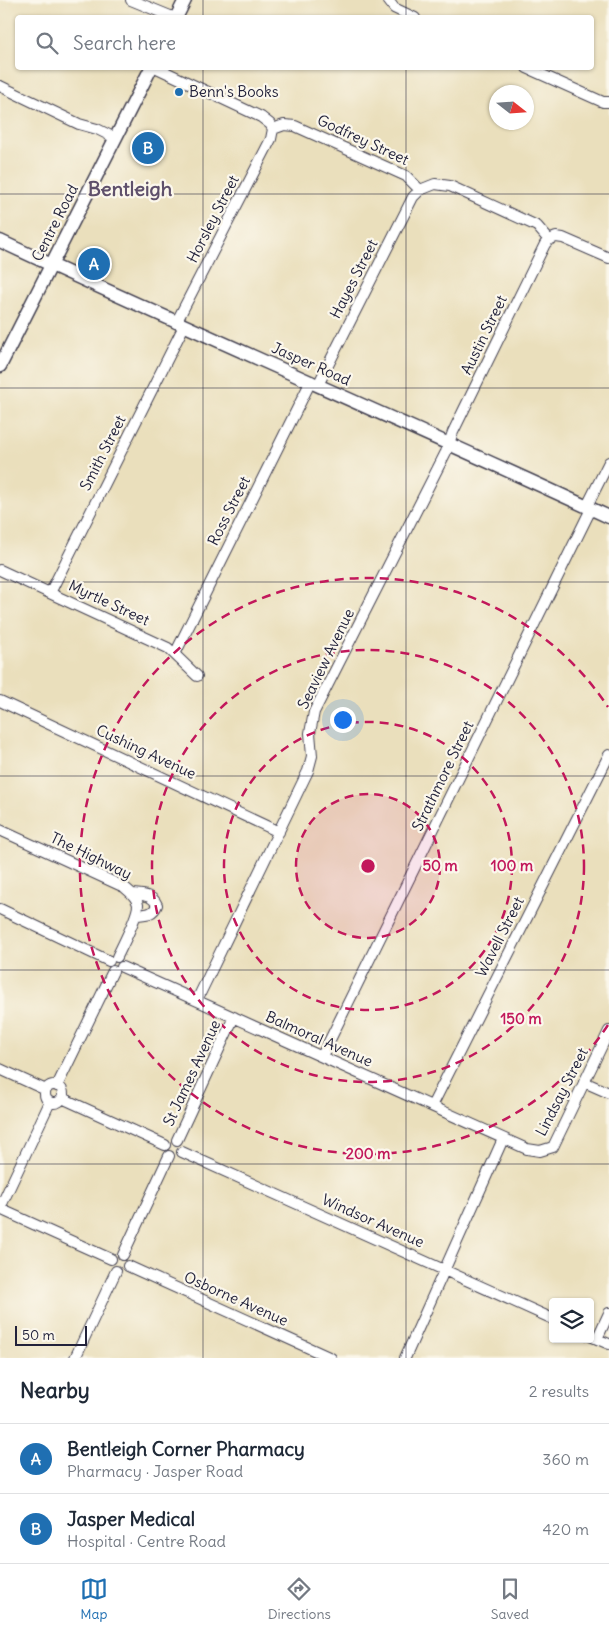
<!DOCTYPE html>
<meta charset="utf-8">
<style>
body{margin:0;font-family:Delius,sans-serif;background:#f6f6f7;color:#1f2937}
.controls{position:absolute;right:15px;bottom:15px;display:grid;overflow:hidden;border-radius:5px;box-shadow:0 1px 4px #0004}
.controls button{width:45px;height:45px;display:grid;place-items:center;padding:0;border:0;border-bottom:1px solid #e0e1e3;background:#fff;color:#1f2937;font:25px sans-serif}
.compass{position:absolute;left:489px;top:85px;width:45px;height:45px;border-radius:50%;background:#fff;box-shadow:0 1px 4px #0004;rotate:107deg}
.scale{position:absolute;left:15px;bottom:12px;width:72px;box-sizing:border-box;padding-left:5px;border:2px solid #22223b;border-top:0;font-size:14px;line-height:18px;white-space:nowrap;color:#22223b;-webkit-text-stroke:4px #fbf7ec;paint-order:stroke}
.you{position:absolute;left:342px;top:719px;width:18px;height:18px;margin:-12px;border:4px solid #fff;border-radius:50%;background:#1a73e8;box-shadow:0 0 0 8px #1a73e833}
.badge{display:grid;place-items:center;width:32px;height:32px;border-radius:50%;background:#1f6fb2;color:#fff;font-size:16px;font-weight:700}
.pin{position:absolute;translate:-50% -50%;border:2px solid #fff;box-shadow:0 1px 5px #0006}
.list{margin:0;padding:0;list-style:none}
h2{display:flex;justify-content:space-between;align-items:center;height:65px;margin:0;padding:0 20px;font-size:21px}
h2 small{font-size:16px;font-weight:400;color:#747a83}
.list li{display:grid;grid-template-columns:32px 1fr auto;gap:15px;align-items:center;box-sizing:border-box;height:70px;padding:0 20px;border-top:1px solid #e0e1e3}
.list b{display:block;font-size:19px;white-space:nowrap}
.list p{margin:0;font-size:16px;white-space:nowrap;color:#747a83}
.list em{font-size:16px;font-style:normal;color:#747a83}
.icon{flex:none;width:28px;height:28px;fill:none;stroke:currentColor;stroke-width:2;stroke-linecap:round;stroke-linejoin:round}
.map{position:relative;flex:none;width:609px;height:1358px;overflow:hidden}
.search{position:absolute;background:#fff;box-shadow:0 1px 4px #0004;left:15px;right:15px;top:15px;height:55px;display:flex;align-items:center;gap:12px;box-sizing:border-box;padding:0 18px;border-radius:5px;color:#747a83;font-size:19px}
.sheet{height:205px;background:#fff}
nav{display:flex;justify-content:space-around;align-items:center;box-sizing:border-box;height:70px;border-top:1px solid #e0e1e3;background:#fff;font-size:14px;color:#747a83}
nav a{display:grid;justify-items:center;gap:2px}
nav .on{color:#1f6fb2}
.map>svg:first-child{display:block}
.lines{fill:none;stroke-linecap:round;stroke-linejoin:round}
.minor-casing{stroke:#403e4e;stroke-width:12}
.major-casing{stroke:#403e4e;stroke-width:15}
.minor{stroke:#fff;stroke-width:10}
.major{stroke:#fff;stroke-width:12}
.grid{fill:none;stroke:#22223b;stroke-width:1;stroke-opacity:0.55}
.ring{fill:none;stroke:#c2185b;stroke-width:2.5;stroke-dasharray:9 6}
.poi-dot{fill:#1f6fb2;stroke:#fbf7ec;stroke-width:2}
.labels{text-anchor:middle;stroke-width:4.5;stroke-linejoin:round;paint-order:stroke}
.poi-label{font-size:15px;fill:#22223b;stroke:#fbf7ec;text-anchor:start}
.street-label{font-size:15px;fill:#22223b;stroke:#fbf7ec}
.district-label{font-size:20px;font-weight:bold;fill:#5f506b;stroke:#fbf7ec}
.centre{fill:#c2185b;stroke:#fbf7ec;stroke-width:2.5}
.ring-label{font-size:15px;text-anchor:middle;font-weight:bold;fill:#c2185b;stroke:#fbf7ec;stroke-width:4.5;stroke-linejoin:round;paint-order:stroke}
</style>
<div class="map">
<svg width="609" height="1358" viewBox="0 0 609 1358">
<rect width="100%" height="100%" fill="#fbf7ec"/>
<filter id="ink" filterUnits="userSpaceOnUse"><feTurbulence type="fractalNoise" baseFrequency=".02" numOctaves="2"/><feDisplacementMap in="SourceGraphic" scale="10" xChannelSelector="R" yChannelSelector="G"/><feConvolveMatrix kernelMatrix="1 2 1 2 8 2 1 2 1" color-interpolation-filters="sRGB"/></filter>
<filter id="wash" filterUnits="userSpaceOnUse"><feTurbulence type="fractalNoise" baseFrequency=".0096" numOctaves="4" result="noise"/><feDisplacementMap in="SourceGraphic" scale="20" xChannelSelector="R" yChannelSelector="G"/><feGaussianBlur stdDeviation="1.12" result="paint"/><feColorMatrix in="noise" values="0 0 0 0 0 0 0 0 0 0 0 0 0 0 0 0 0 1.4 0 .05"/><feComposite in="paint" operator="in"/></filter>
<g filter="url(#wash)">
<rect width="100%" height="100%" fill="#eadfbc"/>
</g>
<g filter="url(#ink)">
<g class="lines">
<!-- minor casing -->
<g class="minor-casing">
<path id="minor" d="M 131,0 L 175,18
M 388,0 L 394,8 L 415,18
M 157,68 L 261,117 L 270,124 L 273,129 L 284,125 L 295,126 L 406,176 L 420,190 L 435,184 L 450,186 L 537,226 L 549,240 L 556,237 L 563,238 L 609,258
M 527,68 L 603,102 L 609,102
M 0,86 L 79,124 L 97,129 L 115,138
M 176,323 L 271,139 L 273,129
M 318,385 L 413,197 L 420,190
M 587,506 L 609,462
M 0,570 L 168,648 L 197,676
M 50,593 L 184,326
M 175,654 L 311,381
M 0,701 L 279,832
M 0,830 L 124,887 C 130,892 137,897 138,905 C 138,916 122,946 117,957
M 133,894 C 143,895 153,895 157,905 C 153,915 146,914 136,915
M 0,909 L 109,961
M 122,967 L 527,1149 L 540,1151 L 553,1147 L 609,1031
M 197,1000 L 308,771 L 312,756 L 310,733 L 314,712 L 446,452 L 453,432 L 545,244 L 549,240
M 322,1056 L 591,509
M 0,1069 L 46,1090
M 584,1082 L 609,1093
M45 1094a9 9 0 1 1 18 0a9 9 0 1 1-18 0Z
M 57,1086 L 113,971
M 62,1098 L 165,1145
M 432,1106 L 609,755
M 177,1140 L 234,1017
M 182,1152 L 553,1319
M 0,1208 L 50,1102
M 0,1209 L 111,1259
M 123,1255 L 169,1156
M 128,1266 L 331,1358
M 590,1336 L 609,1344
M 597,1339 L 609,1313
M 75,1358 L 116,1271
M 405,1358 L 503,1139"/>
</g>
<!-- major casing -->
<g class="major-casing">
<path id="major" d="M 176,18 L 185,0
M 0,241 C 202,336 407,423 609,517
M 0,366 L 151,68"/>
</g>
<!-- minor -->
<use href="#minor" class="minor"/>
<!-- major -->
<use href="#major" class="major"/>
</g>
</g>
<!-- grid -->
<path class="grid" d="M 203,0 L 203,18M 406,0 L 406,18M 203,68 L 203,1358M 406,68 L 406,1358M 0,194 L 609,194M 0,388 L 609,388M 0,582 L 609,582M 0,776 L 609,776M 0,970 L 609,970M 0,1164 L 609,1164"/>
<!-- distance rings -->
<circle cx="368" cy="866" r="72" fill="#c2185b" fill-opacity=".12"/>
<g class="ring">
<circle cx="368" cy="866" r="72"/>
<circle cx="368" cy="866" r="144"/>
<circle cx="368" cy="866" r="216"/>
<path d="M608 1025A288 288 0 1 1 608 707"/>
</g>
<!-- markers -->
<circle class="poi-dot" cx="179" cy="92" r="5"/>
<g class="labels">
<!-- poi labels -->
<g class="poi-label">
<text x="189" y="97">Benn's Books</text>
</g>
<!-- street labels -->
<g class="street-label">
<text transform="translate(363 140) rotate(25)" y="5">Godfrey Street</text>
<text transform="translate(213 219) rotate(-63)" y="5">Horsley Street</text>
<text transform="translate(55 223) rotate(-63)" y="5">Centre Road</text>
<text transform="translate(354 279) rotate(-63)" y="5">Hayes Street</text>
<text transform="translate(484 335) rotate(-64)" y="5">Austin Street</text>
<text transform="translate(311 364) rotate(24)" y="5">Jasper Road</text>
<text transform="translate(103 453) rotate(-63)" y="5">Smith Street</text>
<text transform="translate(229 511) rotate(-63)" y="5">Ross Street</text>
<text transform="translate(109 603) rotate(25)" y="5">Myrtle Street</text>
<text transform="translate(326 659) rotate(-64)" y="5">Seaview Avenue</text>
<text transform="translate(146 752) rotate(25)" y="5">Cushing Avenue</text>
<text transform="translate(443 776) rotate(-64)" y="5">Strathmore Street</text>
<text transform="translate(91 856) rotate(26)" y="5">The Highway</text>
<text transform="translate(500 937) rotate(-63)" y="5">Wavell Street</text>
<text transform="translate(319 1039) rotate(24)" y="5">Balmoral Avenue</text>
<text transform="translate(192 1073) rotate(-65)" y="5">St James Avenue</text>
<text transform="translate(562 1092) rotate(-63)" y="5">Lindsay Street</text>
<text transform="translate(373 1221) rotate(24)" y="5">Windsor Avenue</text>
<text transform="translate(236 1299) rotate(24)" y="5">Osborne Avenue</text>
</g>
<!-- district labels -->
<g class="district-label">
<text x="130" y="196">Bentleigh</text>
</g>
</g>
<circle cx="368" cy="866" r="8" class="centre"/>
<g class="ring-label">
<text x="440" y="871">50 m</text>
<text x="512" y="871">100 m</text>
<text x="521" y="1024">150 m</text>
<text x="368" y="1159">200 m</text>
</g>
</svg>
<div class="controls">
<button><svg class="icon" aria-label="layers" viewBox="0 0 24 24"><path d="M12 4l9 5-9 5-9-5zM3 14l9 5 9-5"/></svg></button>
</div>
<svg class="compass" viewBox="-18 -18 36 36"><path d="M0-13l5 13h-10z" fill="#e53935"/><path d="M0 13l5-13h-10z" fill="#747a83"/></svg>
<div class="scale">50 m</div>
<div class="you"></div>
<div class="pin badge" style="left:94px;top:264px">A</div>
<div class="pin badge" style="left:148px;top:148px">B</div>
<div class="search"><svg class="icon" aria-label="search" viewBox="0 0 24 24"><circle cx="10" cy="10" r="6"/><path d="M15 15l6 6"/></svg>Search here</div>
</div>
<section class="sheet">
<h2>Nearby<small>2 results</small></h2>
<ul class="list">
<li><span class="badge">A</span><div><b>Bentleigh Corner Pharmacy</b><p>Pharmacy · Jasper Road</p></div><em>360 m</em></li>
<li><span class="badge">B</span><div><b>Jasper Medical</b><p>Hospital · Centre Road</p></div><em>420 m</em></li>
</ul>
</section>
<nav>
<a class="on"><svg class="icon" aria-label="map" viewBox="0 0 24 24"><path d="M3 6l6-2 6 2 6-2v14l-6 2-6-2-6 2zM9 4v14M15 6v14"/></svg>Map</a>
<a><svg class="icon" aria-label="directions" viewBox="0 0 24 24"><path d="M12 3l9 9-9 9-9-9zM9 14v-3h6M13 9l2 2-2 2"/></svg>Directions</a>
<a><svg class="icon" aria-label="saved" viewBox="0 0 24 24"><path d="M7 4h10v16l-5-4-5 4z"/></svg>Saved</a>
</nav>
